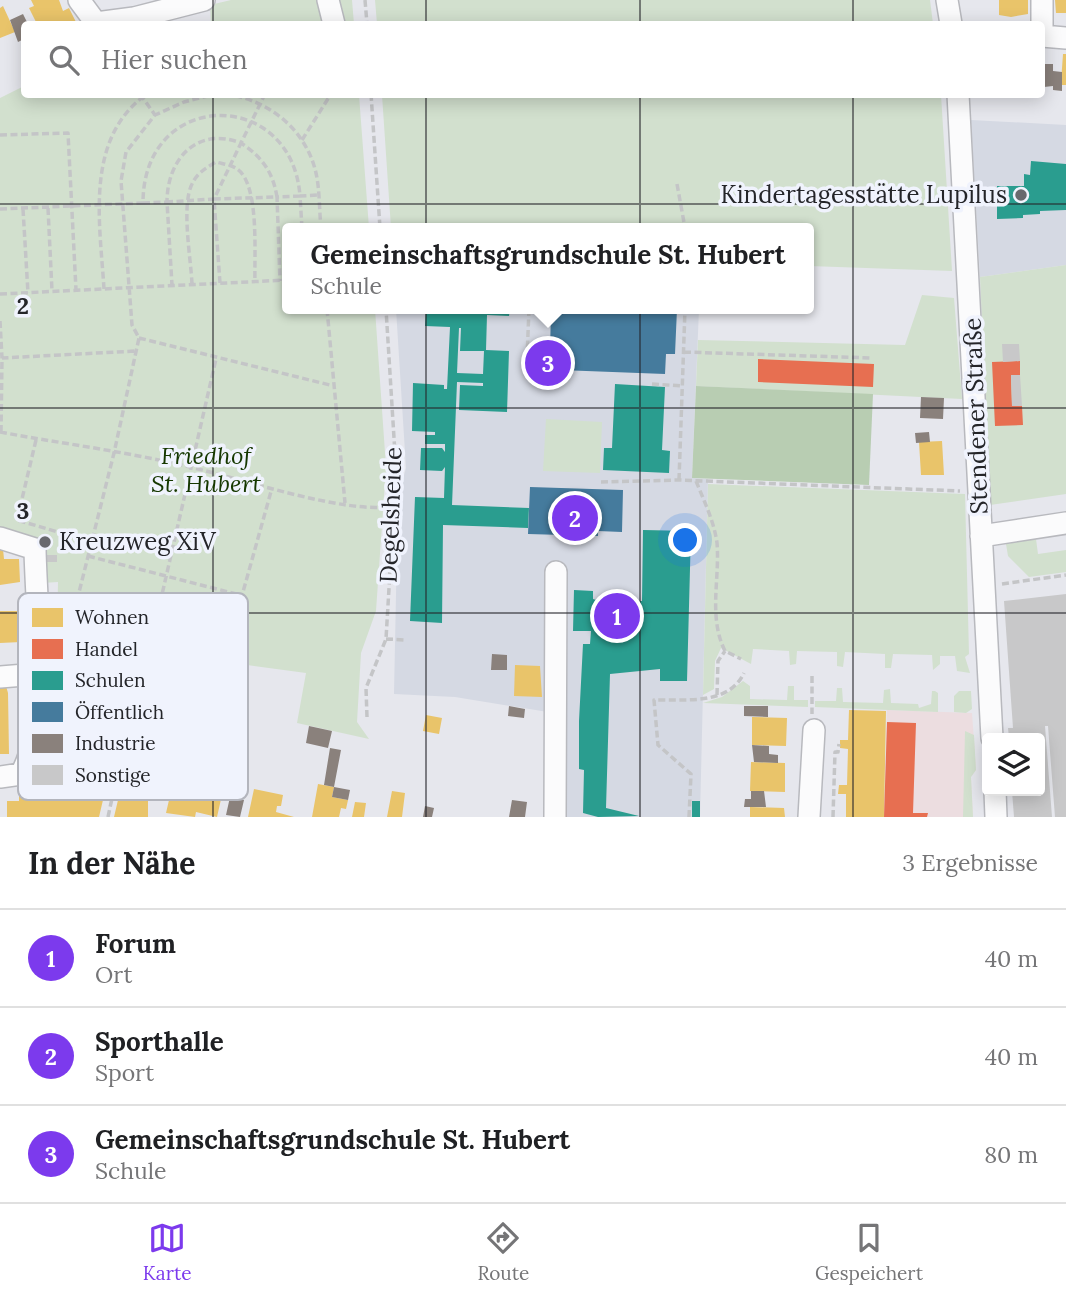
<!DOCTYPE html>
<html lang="de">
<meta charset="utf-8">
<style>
body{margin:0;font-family:Lora,serif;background:#f6f6f6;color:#202124}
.controls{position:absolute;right:21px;bottom:21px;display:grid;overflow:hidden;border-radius:7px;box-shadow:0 4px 18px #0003}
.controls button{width:63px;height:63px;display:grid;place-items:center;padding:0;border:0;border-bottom:2px solid #e0e0e0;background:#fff;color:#202124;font:35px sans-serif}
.you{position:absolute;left:686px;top:541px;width:24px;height:24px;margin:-18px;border:5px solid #fff;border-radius:50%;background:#1a73e8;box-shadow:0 0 0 10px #1a73e833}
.badge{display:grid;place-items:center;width:46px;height:46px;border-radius:50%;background:#7c3aed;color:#fff;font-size:23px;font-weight:700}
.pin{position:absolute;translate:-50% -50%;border:4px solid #fff;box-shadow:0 2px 7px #0006}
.popup{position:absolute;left:282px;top:223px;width:532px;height:91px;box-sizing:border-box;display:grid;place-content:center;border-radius:7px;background:#fff;filter:drop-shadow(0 2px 5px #0005);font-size:23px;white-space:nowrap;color:#757577}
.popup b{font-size:26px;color:#202124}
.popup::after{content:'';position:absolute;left:50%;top:100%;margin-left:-14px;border:14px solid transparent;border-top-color:#fff}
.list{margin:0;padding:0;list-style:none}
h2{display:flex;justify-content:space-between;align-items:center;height:91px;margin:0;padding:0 28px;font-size:30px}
h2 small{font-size:23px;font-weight:400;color:#757577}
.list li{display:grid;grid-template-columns:46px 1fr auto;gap:21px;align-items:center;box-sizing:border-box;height:98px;padding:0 28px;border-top:2px solid #e0e0e0}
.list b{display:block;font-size:26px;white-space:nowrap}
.list p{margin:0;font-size:23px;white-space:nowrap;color:#757577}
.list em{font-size:23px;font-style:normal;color:#757577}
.icon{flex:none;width:38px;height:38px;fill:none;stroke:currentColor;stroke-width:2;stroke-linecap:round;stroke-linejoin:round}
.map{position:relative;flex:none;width:1066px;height:817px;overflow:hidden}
.search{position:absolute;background:#fff;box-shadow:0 4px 18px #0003;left:21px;right:21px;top:21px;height:77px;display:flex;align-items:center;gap:18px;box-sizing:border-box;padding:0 24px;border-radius:7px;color:#757577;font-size:26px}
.sheet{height:385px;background:#fff}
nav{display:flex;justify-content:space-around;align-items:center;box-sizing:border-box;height:98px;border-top:2px solid #e0e0e0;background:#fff;font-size:19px;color:#757577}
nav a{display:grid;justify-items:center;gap:4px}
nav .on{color:#7c3aed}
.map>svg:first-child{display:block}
.commercial{fill:#ecdde0}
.built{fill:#d5d9e3}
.green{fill:#d2e0ce}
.forest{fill:#b8cdb2}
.homes{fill:#e9c46a}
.shops{fill:#e76f51}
.schools{fill:#2a9d8f;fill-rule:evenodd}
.public{fill:#457b9d}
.industry{fill:#8a817c}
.building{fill:#c8c8c9}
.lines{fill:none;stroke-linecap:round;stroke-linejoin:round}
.minor-casing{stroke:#b8b9be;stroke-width:24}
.path{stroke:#c4c5c7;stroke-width:3.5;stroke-dasharray:7 3.5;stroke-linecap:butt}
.minor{stroke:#fbfbfc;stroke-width:21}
.grid{fill:none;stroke:#242529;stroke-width:2;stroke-opacity:0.55}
.poi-dot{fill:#68696e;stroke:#f0f3fd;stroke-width:2.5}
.labels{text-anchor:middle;stroke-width:7;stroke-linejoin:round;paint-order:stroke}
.poi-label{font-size:24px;fill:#242529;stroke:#f0f3fd;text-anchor:end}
.street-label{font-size:24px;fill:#242529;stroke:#f0f3fd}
.park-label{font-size:24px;font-style:italic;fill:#163800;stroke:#f0f3fd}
.key{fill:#f0f3fd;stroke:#b3b5bd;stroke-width:2}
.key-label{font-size:19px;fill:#242529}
.grid-label{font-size:23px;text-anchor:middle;font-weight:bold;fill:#242529;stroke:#f0f3fd;stroke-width:7;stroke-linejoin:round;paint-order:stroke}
</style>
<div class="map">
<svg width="1066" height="817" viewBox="0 0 1066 817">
<rect width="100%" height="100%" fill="#e6e7ed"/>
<!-- commercial -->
<path class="commercial" d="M 887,710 L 972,713 L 976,770 L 971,777 L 973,817 L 884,817 Z"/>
<!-- built -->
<path class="built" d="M 971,120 L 1066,125 L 1066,265 L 980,277 Z
M 396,309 L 699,309 L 692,478 L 708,479 L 700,817 L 558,817 L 554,713 L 455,697 L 394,694 L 398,496 L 406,468 Z"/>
<!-- green -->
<path class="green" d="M 231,0 L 352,0 L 354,24 L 211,24 L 210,5 Z
M 375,0 L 930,0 L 933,24 L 377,24 Z
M 24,86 L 24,94 L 359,95 L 369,228 L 287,228 L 287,309 L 375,309 L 386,467 L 376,611 L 361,653 L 357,722 L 369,739 L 297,723 L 306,673 L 233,663 L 207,763 L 200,762 L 198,772 L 45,737 L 42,637 L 57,636 L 58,582 L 42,583 L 40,542 L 0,531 L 0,98 Z
M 382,95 L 941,95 L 952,271 L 809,266 L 809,228 L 391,228 Z
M 1066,265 L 1066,494 L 990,505 L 980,277 Z
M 922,295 L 954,298 L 962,399 L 696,386 L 698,340 L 905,345 Z
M 546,419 L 602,422 L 600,473 L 543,471 Z
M 708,484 L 965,494 L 969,654 L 965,657 L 970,673 L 957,671 L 955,656 L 940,656 L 940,664 L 933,670 L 932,655 L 893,654 L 891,668 L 885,668 L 885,654 L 845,652 L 843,667 L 837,666 L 837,652 L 797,651 L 796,664 L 790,665 L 789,651 L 753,649 L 751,664 L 721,648 L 715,661 L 714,689 L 703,695 Z
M 1036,539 L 1038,554 L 1066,550 L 1066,572 L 1029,577 L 1008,556 L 1006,544 Z
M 743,681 L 750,686 L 750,699 L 787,700 L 788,686 L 794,686 L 794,700 L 808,700 L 808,707 L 703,703 L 722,697 Z
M 837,688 L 842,688 L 843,702 L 883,703 L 884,690 L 890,689 L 891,703 L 918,704 L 919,708 L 931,704 L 932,691 L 935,691 L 938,693 L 938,712 L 815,707 L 815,701 L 836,701 Z
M 959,691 L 971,691 L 972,709 L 966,713 L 954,712 L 954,696 Z
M 965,731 L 974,735 L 976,770 L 971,777 L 973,817 L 963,817 Z"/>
<!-- forest -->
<path class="forest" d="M 696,386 L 873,394 L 869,485 L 692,478 Z"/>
<!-- homes -->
<path class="homes" d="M 31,0 L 59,0 L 63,11 L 69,8 L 76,22 L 70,24 L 37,24 L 29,8 L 34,6 Z
M 999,0 L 1028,0 L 1028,14 L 1011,17 L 999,15 Z
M 1055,0 L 1066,0 L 1066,13 L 1056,13 Z
M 3,6 L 15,32 L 0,38 L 0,8 Z
M 1063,54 L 1066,54 L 1066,85 L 1062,85 L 1061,82 Z
M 942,441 L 944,475 L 921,475 L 919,442 Z
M 0,549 L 3,549 L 4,559 L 19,559 L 20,582 L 0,585 Z
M 0,611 L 20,611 L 21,642 L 0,643 Z
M 515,665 L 540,666 L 542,697 L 514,696 Z
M 0,686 L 6,686 L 8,693 L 9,754 L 0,754 Z
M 849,710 L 886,711 L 884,817 L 846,817 L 846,794 L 838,794 L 839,785 L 847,785 L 848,749 L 840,748 L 840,740 L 848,740 Z
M 426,715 L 442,718 L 439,734 L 423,731 Z
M 752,717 L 787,718 L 786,746 L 752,745 Z
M 213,744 L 221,746 L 213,784 L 224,786 L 217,817 L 196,812 L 195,817 L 166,813 L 169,800 L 165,799 L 167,787 L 186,791 L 191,770 L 199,772 L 201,762 L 208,764 Z
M 93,748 L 114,753 L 99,817 L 7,817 L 7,801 L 19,801 L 19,790 L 70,790 L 70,799 L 92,799 L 101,767 L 85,764 Z
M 751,762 L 785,763 L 785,792 L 750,791 Z
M 318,784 L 334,787 L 332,797 L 348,800 L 346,809 L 341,808 L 339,817 L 312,817 Z
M 254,789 L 283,795 L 281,806 L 277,806 L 276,812 L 294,817 L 248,817 Z
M 392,791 L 405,793 L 402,817 L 387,817 Z
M 131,795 L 145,795 L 145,800 L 148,800 L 148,817 L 114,817 L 118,800 L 131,800 Z
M 355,802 L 366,803 L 364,817 L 352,817 Z
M 750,807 L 784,808 L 785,817 L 750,817 Z"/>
<!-- shops -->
<path class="shops" d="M 758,359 L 874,364 L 873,387 L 758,382 Z
M 1020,361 L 1020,375 L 1011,375 L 1012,406 L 1022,406 L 1023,425 L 995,426 L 992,362 Z
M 887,722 L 916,723 L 913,813 L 928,813 L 927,817 L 884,817 Z"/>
<!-- schools -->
<path class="schools" d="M 1031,161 L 1066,164 L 1066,210 L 1040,211 L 1040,214 L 1023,215 L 1023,218 L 997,219 L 997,186 L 1024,186 L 1024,174 L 1030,175 Z
M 426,309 L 510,309 L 509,316 L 487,315 L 486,350 L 509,351 L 507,412 L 459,410 L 460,385 L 483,386 L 483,383 L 457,382 L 452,505 L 529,508 L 528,528 L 443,525 L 442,623 L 410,621 L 415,497 L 444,498 L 445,467 L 442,471 L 420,470 L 421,448 L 442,448 L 445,452 L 445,444 L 425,444 L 425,435 L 435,435 L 435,432 L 412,431 L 413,383 L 444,385 L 444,389 L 447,389 L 450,327 L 425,326 ZM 459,328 L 461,328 L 460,351 L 484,351 L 483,374 L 457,373 Z
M 615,384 L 665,387 L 662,450 L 670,451 L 669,473 L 603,470 L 604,448 L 612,448 Z
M 643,530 L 691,531 L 687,681 L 660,681 L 660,669 L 610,674 L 606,808 L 639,816 L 598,817 L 583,813 L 584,770 L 579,769 L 579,721 L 583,644 L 590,644 L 591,631 L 573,631 L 574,590 L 593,591 L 593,599 L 596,600 L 642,601 Z
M 692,801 L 700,801 L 700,817 L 692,817 Z"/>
<!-- public -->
<path class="public" d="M 551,309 L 677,309 L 675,354 L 666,354 L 665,374 L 560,370 L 561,353 L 550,352 Z
M 530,487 L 623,490 L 622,532 L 598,531 L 598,536 L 528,534 Z"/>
<!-- industry -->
<path class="industry" d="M 23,14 L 28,24 L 24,24 L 24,39 L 18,42 L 10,20 Z
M 1044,64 L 1053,64 L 1053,71 L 1062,72 L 1062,91 L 1053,90 L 1053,86 L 1044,87 Z
M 921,397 L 944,398 L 943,419 L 920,418 Z
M 929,432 L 930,442 L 916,443 L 915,433 Z
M 492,654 L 507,655 L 507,670 L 491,670 Z
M 509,706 L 525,709 L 524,718 L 508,716 Z
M 744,706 L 768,706 L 768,717 L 744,716 Z
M 309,726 L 332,731 L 328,748 L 306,743 Z
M 49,738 L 92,748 L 84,763 L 45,752 Z
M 752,745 L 769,746 L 769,754 L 778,755 L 778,763 L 754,762 Z
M 330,748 L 341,750 L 334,787 L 350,790 L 348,800 L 332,797 L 334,787 L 324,785 Z
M 150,763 L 158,763 L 157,782 L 168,784 L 165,799 L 156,797 L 157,788 L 149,787 Z
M 751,791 L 764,791 L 766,807 L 744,807 L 745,799 L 751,799 Z
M 230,797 L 244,800 L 240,817 L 226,815 Z
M 512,800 L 527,802 L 525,817 L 509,817 Z
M 425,806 L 434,808 L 432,817 L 423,817 Z"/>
<!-- building -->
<path class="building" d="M 1002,344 L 1019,344 L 1020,361 L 1003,362 Z
M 1011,375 L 1020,375 L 1022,406 L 1012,406 Z
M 44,555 L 57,555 L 57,562 L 44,562 Z
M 1066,594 L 1066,817 L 1055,817 L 1048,726 L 1045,726 L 1052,817 L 1014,817 L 1012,791 L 1040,791 L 1040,738 L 1009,738 L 1008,728 L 1013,728 L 1004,601 Z"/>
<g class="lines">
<!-- minor casing -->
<g class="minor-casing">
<path id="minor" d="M 79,0 L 96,23 L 134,18 L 204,0
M 328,0 L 334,24
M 947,0 L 951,24
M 1042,0 L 1042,36
M 1042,36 L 1066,38
M 958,94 L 992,738
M 981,536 L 1066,523
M 0,538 L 35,549 C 36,609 50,723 21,774 L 0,777
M 0,677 L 37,674
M 995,791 L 996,817
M 555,817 L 556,572
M 809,817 L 814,730"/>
</g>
<!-- path -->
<path class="path" d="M 365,0 L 367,24
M 140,94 L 155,115
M 225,94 C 267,99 304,128 315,169 C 320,187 319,209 321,228
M 371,94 L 380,228
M 0,135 L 68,133 L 76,290
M 302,140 L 331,94
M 677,184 L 685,228
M 143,203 L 167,202 C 167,160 196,126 241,143 L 214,199 L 167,202 L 172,285
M 48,208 L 52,291
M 0,209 L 143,203 C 143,88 292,87 300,196 L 277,197 L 280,281
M 23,209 L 28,293
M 302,228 L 300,196 L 318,195
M 220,283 L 214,199 L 277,197 C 273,172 262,157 241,143 L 265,94
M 192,284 C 191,259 181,206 192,184 C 197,173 206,168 216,162 C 223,164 232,165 237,169 C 260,184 254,256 255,282
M 104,289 C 100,223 84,138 147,94
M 0,294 L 287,280
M 327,309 L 345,503
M 0,321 L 2,358
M 139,338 L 334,386
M 684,352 L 872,358
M 527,358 L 529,309
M 652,384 L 683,386
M 0,432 C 64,444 130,452 194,468 C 242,479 348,515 392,506
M 1,432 L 2,358 L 136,351
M 36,440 L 17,520 L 92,542
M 679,480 L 685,309
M 696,481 C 704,501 714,521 717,543 C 720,579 708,617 725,651 L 741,659
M 601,482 L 679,480 L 960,491
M 88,556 L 240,595
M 1002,584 L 1066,575
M 386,639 L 405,640
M 59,672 L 114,453 L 139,338 L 132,325 L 121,181 L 126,152 L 155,115 L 184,102 L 215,94
M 812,676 L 812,714
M 717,695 L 718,661 L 725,651
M 57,700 L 202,739 L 272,488
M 367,717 L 366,688 L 386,639 L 396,470 L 386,309
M 108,817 L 122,752 L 133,721 L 216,359
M 689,817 L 691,774 L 658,745 L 654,700 C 685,699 728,706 744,673
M 833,817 L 835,752 L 838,752 L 839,744"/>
<!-- minor -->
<use href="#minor" class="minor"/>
</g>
<!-- grid -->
<path class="grid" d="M 213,0 L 213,24M 426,0 L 426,24M 640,0 L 640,24M 853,0 L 853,24M 213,94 L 213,817M 426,94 L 426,817M 640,94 L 640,817M 853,94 L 853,817M 0,204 L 1066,204M 0,408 L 1066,408M 0,613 L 1066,613"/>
<!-- markers -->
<g class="poi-dot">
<circle cx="1021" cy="195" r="7"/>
<circle cx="45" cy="542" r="7"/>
</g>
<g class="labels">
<!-- poi labels -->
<g class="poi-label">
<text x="1007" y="203">Kindertagesstätte Lupilus</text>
<text x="59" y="550" text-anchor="start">Kreuzweg XiV</text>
</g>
<!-- street labels -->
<g class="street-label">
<text transform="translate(976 416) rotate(-92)" y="8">Stendener Straße</text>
<text transform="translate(391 515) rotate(-88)" y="8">Degelsheide</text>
</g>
<!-- park labels -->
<g class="park-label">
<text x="206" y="464">Friedhof<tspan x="206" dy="28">St. Hubert</tspan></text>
</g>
</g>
<!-- legend -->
<rect x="18" y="593" width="230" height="207" rx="10" class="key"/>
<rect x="32" y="608" width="31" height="19" fill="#e9c46a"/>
<rect x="32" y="639" width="31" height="20" fill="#e76f51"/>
<rect x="32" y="671" width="31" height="19" fill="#2a9d8f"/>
<rect x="32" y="702" width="31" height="20" fill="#457b9d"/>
<rect x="32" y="734" width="31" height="19" fill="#8a817c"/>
<rect x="32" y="765" width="31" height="20" fill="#c8c8c9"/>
<g class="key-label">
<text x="75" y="624">Wohnen</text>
<text x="75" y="656">Handel</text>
<text x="75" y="687">Schulen</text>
<text x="75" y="719">Öffentlich</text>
<text x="75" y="750">Industrie</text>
<text x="75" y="782">Sonstige</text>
</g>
<g class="grid-label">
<text x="23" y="314">2</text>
<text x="23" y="519">3</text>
</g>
</svg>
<div class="controls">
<button><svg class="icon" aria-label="layers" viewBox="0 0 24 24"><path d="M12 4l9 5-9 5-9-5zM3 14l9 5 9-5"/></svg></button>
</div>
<div class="you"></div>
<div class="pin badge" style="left:617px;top:616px">1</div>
<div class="pin badge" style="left:575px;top:518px">2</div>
<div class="pin badge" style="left:548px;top:363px">3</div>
<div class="popup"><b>Gemeinschaftsgrundschule St. Hubert</b>Schule</div>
<div class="search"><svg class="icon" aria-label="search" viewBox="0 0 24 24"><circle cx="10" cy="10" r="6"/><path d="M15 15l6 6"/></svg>Hier suchen</div>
</div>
<section class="sheet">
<h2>In der Nähe<small>3 Ergebnisse</small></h2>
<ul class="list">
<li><span class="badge">1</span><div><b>Forum</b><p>Ort</p></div><em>40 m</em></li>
<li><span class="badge">2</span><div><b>Sporthalle</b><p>Sport</p></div><em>40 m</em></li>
<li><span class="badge">3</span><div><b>Gemeinschaftsgrundschule St. Hubert</b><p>Schule</p></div><em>80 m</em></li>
</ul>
</section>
<nav>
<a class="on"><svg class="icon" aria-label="map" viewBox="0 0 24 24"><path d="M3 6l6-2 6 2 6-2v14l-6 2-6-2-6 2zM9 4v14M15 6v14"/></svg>Karte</a>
<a><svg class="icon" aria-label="directions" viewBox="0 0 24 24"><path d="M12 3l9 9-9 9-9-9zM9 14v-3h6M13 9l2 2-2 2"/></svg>Route</a>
<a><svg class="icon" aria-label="saved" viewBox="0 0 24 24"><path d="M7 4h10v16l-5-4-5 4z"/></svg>Gespeichert</a>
</nav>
